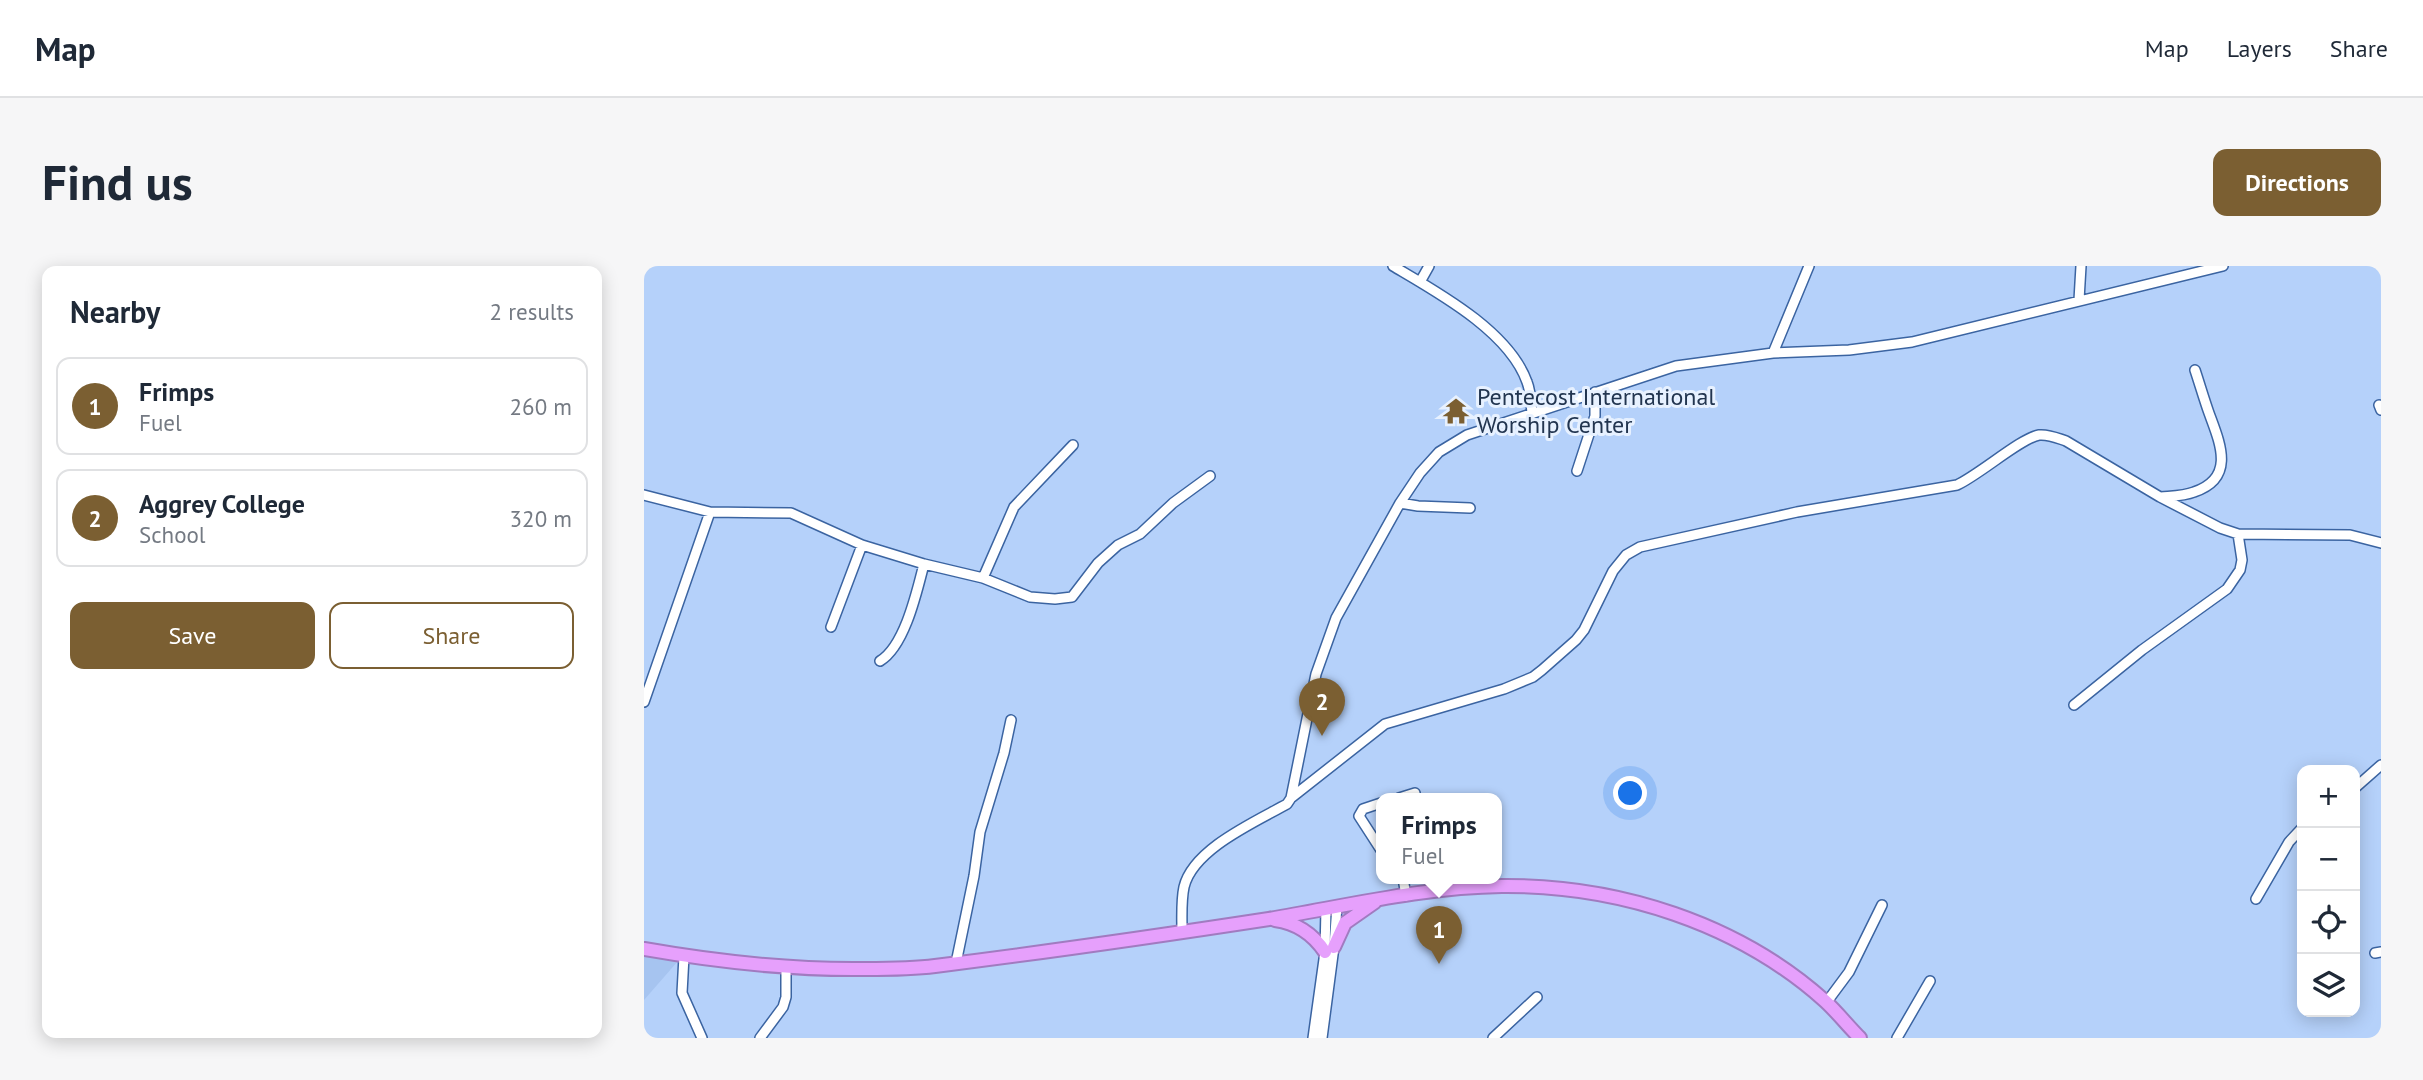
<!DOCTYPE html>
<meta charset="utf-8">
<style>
body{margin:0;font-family:"PT Sans",sans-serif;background:#f6f6f7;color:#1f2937}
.controls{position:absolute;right:21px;bottom:21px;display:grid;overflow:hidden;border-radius:14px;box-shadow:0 4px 18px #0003}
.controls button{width:63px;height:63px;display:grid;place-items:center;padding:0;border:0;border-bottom:2px solid #e0e1e3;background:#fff;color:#1f2937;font:35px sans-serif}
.you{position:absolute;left:987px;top:528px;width:24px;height:24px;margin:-18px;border:5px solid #fff;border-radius:50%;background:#1a73e8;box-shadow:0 0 0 10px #1a73e833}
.badge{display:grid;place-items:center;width:46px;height:46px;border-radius:50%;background:#7b5f32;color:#fff;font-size:23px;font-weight:700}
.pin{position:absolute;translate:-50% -58px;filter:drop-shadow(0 2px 4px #0008)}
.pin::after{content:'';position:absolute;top:37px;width:24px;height:21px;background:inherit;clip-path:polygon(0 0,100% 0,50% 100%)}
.popup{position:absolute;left:732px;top:527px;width:126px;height:91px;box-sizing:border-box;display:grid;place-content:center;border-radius:14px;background:#fff;filter:drop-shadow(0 2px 5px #0005);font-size:23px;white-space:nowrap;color:#747a83}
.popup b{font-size:26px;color:#1f2937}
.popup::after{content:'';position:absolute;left:50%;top:100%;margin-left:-14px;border:14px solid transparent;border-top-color:#fff}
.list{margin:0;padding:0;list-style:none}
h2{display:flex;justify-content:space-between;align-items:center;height:91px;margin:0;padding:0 28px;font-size:30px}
h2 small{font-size:23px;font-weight:400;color:#747a83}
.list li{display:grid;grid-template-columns:46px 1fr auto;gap:21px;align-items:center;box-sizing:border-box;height:98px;margin:0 14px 14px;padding:0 14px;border:2px solid #e0e1e3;border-radius:14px}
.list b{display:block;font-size:26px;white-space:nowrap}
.list p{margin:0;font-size:23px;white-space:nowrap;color:#747a83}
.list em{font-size:23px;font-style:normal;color:#747a83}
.actions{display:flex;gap:14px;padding:21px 28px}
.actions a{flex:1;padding:16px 0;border:2px solid #7b5f32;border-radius:14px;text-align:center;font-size:24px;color:#7b5f32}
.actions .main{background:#7b5f32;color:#fff}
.icon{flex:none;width:38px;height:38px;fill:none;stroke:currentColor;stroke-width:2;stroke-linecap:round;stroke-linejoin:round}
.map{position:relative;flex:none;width:1737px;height:772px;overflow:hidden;border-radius:14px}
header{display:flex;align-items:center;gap:42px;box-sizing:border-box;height:98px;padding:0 35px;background:#fff;border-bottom:2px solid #e0e1e3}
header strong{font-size:33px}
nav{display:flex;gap:38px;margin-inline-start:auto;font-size:24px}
.intro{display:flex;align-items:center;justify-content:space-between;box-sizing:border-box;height:168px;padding:0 42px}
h1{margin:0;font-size:49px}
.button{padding:18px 32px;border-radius:14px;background:#7b5f32;color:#fff;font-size:24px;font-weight:700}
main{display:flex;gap:42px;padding:0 42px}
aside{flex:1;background:#fff;border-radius:14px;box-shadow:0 4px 18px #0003}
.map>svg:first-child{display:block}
.built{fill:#a6c4f0}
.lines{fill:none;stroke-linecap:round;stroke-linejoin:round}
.minor-casing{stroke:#3b64a1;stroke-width:12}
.highway-casing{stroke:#a17bc0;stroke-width:16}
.minor{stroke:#fff;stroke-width:9}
.highway{stroke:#e6a0fc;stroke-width:12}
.labels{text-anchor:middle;stroke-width:6;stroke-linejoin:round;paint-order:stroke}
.poi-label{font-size:24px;fill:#223550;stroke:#e7f1ff;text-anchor:start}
</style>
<header>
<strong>Map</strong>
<nav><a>Map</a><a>Layers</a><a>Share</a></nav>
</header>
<div class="intro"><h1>Find us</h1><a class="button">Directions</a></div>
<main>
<aside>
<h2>Nearby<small>2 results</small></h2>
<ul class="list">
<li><span class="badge">1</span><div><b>Frimps</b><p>Fuel</p></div><em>260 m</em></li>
<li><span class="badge">2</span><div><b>Aggrey College</b><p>School</p></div><em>320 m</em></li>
</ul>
<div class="actions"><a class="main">Save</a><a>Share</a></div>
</aside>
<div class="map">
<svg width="1737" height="772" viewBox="0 0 1737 772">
<rect width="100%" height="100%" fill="#b5d1fa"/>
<!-- built -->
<path class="built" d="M 0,687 L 34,695 L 0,734 Z"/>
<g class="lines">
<!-- minor casing -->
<g class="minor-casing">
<path id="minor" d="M 749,0 C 793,26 865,65 883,116 C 887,126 887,138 888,148
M 776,16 L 785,0
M 1435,34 L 1437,0
M 1129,87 L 1165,0
M 1735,139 L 1737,144
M 933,205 L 951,150 L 951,126
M 0,229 L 66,246 L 147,247 L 218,279 L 280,298 L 339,312 L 386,331 L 411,333 L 428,331 L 454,297 L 474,279 L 496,268 L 529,237 L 566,210
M 1517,231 C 1528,230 1540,230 1550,226 C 1592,212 1576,177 1565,147 C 1560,133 1556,119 1551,104
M 756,237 L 774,240 L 826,242
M 339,312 L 370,241 L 429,179
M 187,361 L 218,279
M 236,395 C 261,380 273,325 280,298
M 0,436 L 66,246
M 1430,439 L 1498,384 L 1583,323 L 1596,304 L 1598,294 L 1594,268
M 1711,522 L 1737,499
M 647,532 L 672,408 L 692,352 L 756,237 L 776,207 L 795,186 L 823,169 L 1032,100 L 1129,87 L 1205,84 L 1268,76 L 1579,0
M 755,532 L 771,527
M 737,537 L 719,543 L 715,550 L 737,584
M 759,612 L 762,630
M 1612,633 L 1645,576 L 1658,562
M 538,665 C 538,651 537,635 540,621 C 549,583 611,556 643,538 L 647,532 L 741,458 L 860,423 L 889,411 L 898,404 L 932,374 L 940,364 L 969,305 L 982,289 L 996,281 L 1153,246 L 1313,219 C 1335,209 1377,172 1395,169 C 1405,168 1413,172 1422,175 L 1516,231 L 1576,262 L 1594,268 L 1706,269 L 1737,277
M 1731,687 L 1737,686
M 40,690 L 38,727 L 58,772
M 312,697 L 330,610 L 336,566 L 360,487 L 367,454
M 1182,737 L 1205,706 L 1238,639
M 116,772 L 139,741 L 142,731 L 142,703
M 669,772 L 681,686 L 682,642
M 678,772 L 690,681 L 693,640
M 849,772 L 893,731
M 1253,772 L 1286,715"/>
</g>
<!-- highway casing -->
<g class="highway-casing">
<path id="highway" d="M 631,654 C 653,657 669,668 681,686
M 690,681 L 701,657 L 731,636
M 0,683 C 74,696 146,704 221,703 C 245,703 268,703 291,700 C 403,686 514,670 625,653 C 702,640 780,621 858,620 C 974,619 1094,657 1181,735 C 1193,746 1204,760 1216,772"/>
</g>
<!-- minor -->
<use href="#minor" class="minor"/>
<!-- highway -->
<use href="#highway" class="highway"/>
</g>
<!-- icons -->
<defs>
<g id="temple-bare" transform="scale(2.1)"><path d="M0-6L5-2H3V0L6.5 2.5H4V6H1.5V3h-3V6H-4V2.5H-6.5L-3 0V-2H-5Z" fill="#7b5f32" stroke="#e7f1ff" stroke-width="2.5" paint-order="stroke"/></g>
</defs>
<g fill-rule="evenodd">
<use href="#temple-bare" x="812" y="145"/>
</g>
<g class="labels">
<!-- poi labels -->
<g class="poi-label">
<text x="833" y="139">Pentecost International<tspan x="833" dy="28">Worship Center</tspan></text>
</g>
</g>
</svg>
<div class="controls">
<button>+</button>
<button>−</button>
<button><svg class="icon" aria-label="locate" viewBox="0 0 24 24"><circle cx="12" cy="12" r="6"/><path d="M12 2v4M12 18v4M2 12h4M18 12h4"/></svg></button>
<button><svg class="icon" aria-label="layers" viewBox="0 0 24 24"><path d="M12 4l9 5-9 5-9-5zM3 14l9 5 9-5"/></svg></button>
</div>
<div class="you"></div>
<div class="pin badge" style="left:795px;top:698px">1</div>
<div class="popup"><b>Frimps</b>Fuel</div>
<div class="pin badge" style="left:678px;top:470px">2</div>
</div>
</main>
